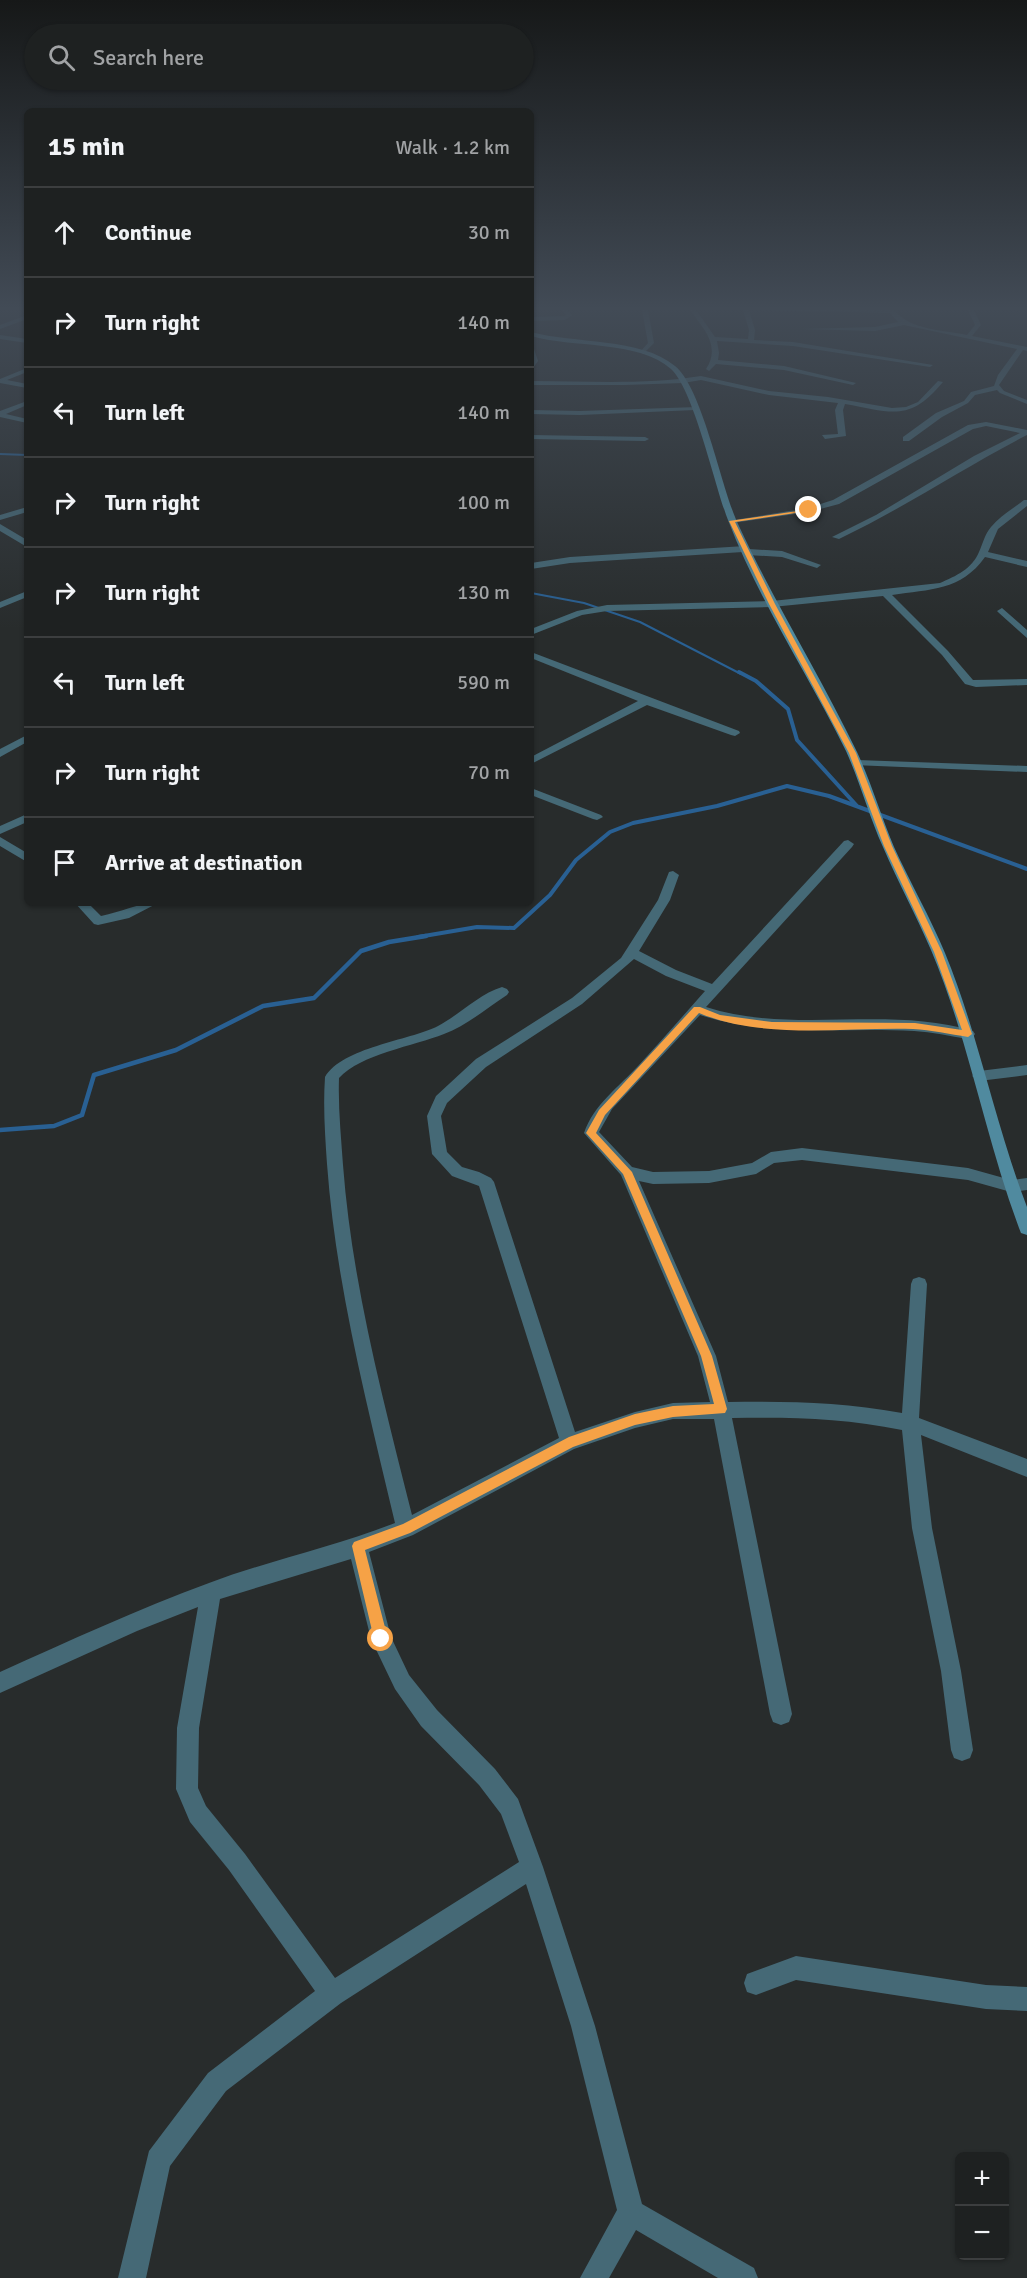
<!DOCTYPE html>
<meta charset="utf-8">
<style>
body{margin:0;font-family:Signika,sans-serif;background:#26292a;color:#f1f3f6}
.controls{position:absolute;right:18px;bottom:18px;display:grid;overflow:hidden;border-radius:9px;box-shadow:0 2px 4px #0004}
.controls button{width:54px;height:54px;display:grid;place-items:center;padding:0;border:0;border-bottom:2px solid #3c3e3f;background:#1e2121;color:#f1f3f6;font:30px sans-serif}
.stop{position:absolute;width:18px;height:18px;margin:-14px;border:4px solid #f6a246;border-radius:50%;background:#fff}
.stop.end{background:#f6a246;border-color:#fff;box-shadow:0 2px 6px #0008}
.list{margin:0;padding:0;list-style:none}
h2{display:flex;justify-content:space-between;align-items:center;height:78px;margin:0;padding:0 24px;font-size:26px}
h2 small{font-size:20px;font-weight:400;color:#a1a3a5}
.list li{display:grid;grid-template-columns:39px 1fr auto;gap:18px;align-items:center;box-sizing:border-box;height:90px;padding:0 24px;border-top:2px solid #3c3e3f}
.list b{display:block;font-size:22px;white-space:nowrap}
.list em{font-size:20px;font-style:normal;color:#a1a3a5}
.icon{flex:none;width:33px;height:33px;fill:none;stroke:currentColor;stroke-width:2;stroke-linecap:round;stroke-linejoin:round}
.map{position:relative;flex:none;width:1027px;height:2278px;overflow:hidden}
.search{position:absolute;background:#1e2121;box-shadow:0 2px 4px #0004;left:24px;top:24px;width:510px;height:66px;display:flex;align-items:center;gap:15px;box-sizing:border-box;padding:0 21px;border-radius:33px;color:#a1a3a5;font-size:22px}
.panel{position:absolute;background:#1e2121;box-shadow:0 2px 4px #0004;left:24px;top:108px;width:510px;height:798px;border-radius:9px}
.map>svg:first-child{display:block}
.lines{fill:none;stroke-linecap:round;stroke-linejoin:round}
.stream-far2{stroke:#296093;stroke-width:2}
.stream-far1{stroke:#296093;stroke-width:4}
.stream{stroke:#296093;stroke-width:4.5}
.street{fill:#456976;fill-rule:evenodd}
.secondary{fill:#508a9f;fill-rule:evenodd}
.route{fill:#f6a246}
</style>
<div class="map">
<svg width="1027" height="2278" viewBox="0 0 1027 2278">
<rect width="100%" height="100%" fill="#282c2c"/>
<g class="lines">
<!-- stream-far2 -->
<path class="stream-far2" d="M 0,454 L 27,455
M 531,593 L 584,603 L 640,622 L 741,674"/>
<!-- stream-far1 -->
<path class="stream-far1" d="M 739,672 L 756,681 L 788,709 L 797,740 L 857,806
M 418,937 L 477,927 L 514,928 L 550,895 L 576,860 L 610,832 L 633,823 L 717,806 L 787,786 L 829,796 L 1027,869"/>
<!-- stream -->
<path class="stream" d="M 0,1130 L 54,1126 L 82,1115 L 94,1075 L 176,1050 L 263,1006 L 314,998 L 361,951 L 389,942 L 426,936"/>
<!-- street -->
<path class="street" d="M 562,310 L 568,310 L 572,315 L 565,320 L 531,321 L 531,317 L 564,316 L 566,315 Z
M 642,310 L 648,310 L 654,343 L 643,354 L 640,352 L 648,343 Z
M 690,310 L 696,310 L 715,337 L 748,339 L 749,330 L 743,310 L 749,310 L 755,330 L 754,340 L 793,342 L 933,365 L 930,367 L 793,346 L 717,341 L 719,353 L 718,360 L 784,366 L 856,383 L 853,385 L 784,370 L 716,364 L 709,371 L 706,369 C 721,346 704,329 690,310 Z
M 756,310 L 894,310 C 910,330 943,330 967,335 L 975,325 L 968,310 L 974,310 L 981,325 L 972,336 L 1027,347 L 1027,351 L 1023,350 L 999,385 L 1004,391 L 1027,400 L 1027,404 L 1000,393 L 997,390 L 975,395 L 968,403 L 942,417 L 909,441 L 903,441 L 903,437 L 936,413 L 964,401 L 971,392 L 994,386 L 998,375 L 1017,349 L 904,325 L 875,331 L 802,329 L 875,327 L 898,322 L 890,313 Z
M 27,315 L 27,319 L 0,329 L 0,325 Z
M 0,335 L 27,339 L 27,343 L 0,339 Z
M 531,347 L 534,349 L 538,361 L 531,371 Z
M 27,368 L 27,372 L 7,380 L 27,384 L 27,388 L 0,383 L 0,379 Z
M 701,376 L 769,391 L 828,397 L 892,408 L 906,407 L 918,402 L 938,381 L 943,382 C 909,423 892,412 845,404 L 843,410 L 846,436 L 825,439 L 822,435 L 838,434 L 835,410 L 838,403 L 769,395 L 701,380 L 683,383 L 624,385 L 531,385 L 531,381 C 587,381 646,385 701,376 Z
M 27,401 L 27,405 L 6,414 L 27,419 L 27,423 L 0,417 L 0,411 Z
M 697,407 L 695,410 L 580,415 L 531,414 L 531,410 L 580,411 Z
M 986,422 L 1027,430 L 1027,435 C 963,468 904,508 839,539 L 832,537 L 876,515 L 974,456 L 1020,433 L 986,426 L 973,429 L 839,504 L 809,512 L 732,523 L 728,521 L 808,508 L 833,500 L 968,425 Z
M 531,435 L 645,437 L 649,439 L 645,441 L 531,439 Z
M 1024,500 L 1027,500 L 1027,506 L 998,529 L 988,552 L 1027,561 L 1027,567 L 985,557 C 961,591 930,589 892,595 L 948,651 L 973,680 L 1027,679 L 1027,685 L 976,687 L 965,684 L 942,655 L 883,596 L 772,607 L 607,611 L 582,615 L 531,635 L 531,629 L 577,611 L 607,605 L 772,601 L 940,583 C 956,576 972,569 979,552 C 983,543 985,534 991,527 C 1000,516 1014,508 1024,500 Z
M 27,507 L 27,512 L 0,520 L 0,515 Z
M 0,524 L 27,540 L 27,547 L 0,531 Z
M 745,546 L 749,549 L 782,551 L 821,565 L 817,568 L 782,557 L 747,555 L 743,552 L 570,563 L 531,569 L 531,563 L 570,557 Z
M 27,591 L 27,597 L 0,608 L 0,602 Z
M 1002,608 L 1027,630 L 1027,638 L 999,613 L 997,611 Z
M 531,652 L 739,731 L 740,733 L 735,736 L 731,735 L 647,705 L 531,764 L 531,757 L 638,701 L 531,658 Z
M 27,735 L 27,742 L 0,757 L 0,749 Z
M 857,760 L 1027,766 L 1027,772 L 853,765 L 853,761 Z
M 531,788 L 601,815 L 603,817 L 597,820 L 593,819 L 531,795 Z
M 27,814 L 27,822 L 0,834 L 0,826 Z
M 0,837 L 27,853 L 27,862 L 0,846 Z
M 848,840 L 854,844 L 852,847 L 706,1007 C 793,1035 886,1005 973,1031 L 975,1034 L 973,1037 L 968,1039 C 950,1036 932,1032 914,1031 C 841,1027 770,1038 700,1015 L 612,1109 L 599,1132 L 632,1167 L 653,1172 L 709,1171 L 752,1163 L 771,1152 L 802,1148 L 968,1168 L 1011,1180 L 1027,1178 L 1027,1190 L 1011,1192 L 968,1180 L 802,1160 L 774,1163 L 756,1174 L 709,1183 L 653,1184 L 639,1181 L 716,1356 L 728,1402 C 789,1401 841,1402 902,1413 L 911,1284 L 913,1279 L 919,1277 L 925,1279 L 927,1284 L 919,1418 L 1027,1459 L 1027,1477 L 921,1435 L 932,1528 L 961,1671 L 973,1750 L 970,1758 L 962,1761 L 954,1758 L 951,1750 L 941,1671 L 912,1528 L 902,1430 C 843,1418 792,1417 732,1418 L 792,1714 L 789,1722 L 781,1725 L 773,1722 L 770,1714 L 714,1419 L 673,1419 L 635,1428 L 574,1449 L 413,1535 L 369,1552 L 391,1637 L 409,1675 L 437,1710 L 495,1769 L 518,1799 L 543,1867 L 595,2026 L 642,2204 L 754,2268 L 758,2278 L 718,2278 L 636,2230 L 609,2278 L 580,2278 L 617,2210 L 571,2026 L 526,1884 L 341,2003 L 226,2091 L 170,2166 L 146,2278 L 118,2278 L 149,2151 L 208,2073 L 315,1991 L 229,1870 L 190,1822 L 176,1789 L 177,1728 L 198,1607 L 137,1631 L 0,1693 L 0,1672 C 69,1641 138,1609 209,1583 C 270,1560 334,1547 395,1523 C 367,1404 336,1286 327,1164 C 325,1135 323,1106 325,1077 C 343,1047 408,1041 438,1026 C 459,1015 479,994 502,987 L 507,989 L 509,992 L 507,995 C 487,1008 466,1026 444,1034 C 414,1046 361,1054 339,1078 C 338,1107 341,1136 343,1165 C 352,1284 383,1399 412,1515 L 559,1438 L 479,1186 L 452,1176 L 432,1154 L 427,1116 L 436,1096 L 476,1059 L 572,998 L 621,958 L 658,900 L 669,872 L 673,871 L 679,875 L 670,900 L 639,951 L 676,970 L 712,984 L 844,841 ZM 634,959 L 666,976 L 705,991 C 683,1016 661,1041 639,1065 C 619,1087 594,1104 584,1133 L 621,1175 L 698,1356 L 710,1402 L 673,1403 L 635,1412 L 575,1432 L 494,1182 L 491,1178 L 479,1172 L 462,1167 L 447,1152 L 441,1116 L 447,1103 L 486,1067 L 582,1004 ZM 351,1559 L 371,1639 L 395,1689 L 421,1726 L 479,1785 L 501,1814 L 519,1862 L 335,1978 L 245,1854 L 206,1806 L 198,1788 L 199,1728 L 220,1599 Z
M 75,903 L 88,903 L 101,916 C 121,912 138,903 158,903 L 129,918 L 98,925 L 94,924 Z
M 1027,1065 L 1027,1075 L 979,1081 L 972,1076 L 979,1071 Z
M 796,1956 L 986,1985 L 1027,1987 L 1027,2011 L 986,2009 L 796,1980 L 756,1995 L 747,1992 L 744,1983 L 747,1974 Z"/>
<!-- secondary -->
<path class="secondary" d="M 531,332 C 574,344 640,337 675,366 C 703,389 721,488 738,524 C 774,602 820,675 857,752 C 871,782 881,816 894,847 C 910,882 930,917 945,953 C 979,1036 995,1124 1027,1207 L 1027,1235 L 1021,1233 L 1019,1228 C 985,1137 969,1040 931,950 C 916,915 898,882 883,847 C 869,816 860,782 846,751 C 808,674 759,601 728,520 C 715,487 694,390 671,369 C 639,340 572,348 531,336 Z"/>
</g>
<!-- sky -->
<linearGradient id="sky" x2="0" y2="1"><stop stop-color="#161818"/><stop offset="0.49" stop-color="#424b56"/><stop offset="1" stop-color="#424b56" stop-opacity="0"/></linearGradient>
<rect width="1027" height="629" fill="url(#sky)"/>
<!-- route -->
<path class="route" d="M 811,509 L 809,511 L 735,522 L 775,604 L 856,753 L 892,846 L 942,952 L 972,1034 L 968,1037 C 950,1034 931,1030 913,1029 C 843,1027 764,1040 699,1013 L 605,1115 L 596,1133 L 632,1172 L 712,1356 L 727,1409 L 725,1413 L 673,1417 L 635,1425 L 573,1447 L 410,1533 L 365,1550 L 388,1639 L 386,1643 L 381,1645 L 376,1643 L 374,1639 L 352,1546 L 354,1542 L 403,1524 L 569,1437 L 635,1414 L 673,1406 L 714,1404 L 701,1356 L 623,1174 L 586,1133 L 599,1110 L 694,1007 L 700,1007 L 720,1015 L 772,1022 L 915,1023 L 962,1030 L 934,952 L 884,846 L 849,753 L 769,604 L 729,521 Z"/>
</svg>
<div class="controls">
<button>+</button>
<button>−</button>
</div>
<div class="stop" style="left:381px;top:1639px"></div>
<div class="stop end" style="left:809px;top:510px"></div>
<div class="search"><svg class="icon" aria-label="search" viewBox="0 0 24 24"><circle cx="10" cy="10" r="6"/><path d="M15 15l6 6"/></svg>Search here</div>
<section class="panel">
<h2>15 min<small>Walk · 1.2 km</small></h2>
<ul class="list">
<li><svg class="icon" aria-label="ahead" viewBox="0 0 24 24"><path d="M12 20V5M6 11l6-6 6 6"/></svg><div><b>Continue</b></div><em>30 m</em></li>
<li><svg class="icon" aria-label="right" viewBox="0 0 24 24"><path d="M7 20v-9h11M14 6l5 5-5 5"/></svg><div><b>Turn right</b></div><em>140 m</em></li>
<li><svg class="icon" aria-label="left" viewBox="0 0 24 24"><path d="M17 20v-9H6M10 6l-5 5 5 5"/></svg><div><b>Turn left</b></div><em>140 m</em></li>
<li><svg class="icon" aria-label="right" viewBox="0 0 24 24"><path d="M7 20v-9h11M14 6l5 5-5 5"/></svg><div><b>Turn right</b></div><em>100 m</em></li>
<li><svg class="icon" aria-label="right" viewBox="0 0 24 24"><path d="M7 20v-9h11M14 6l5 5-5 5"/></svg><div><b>Turn right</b></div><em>130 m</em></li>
<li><svg class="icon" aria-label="left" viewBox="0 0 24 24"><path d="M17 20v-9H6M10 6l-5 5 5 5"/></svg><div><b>Turn left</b></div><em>590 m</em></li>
<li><svg class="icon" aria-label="right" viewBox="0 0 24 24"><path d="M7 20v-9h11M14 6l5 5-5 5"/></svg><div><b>Turn right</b></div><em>70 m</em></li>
<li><svg class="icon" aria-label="arrive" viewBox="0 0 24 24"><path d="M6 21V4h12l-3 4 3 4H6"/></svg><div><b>Arrive at destination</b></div></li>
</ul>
</section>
</div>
